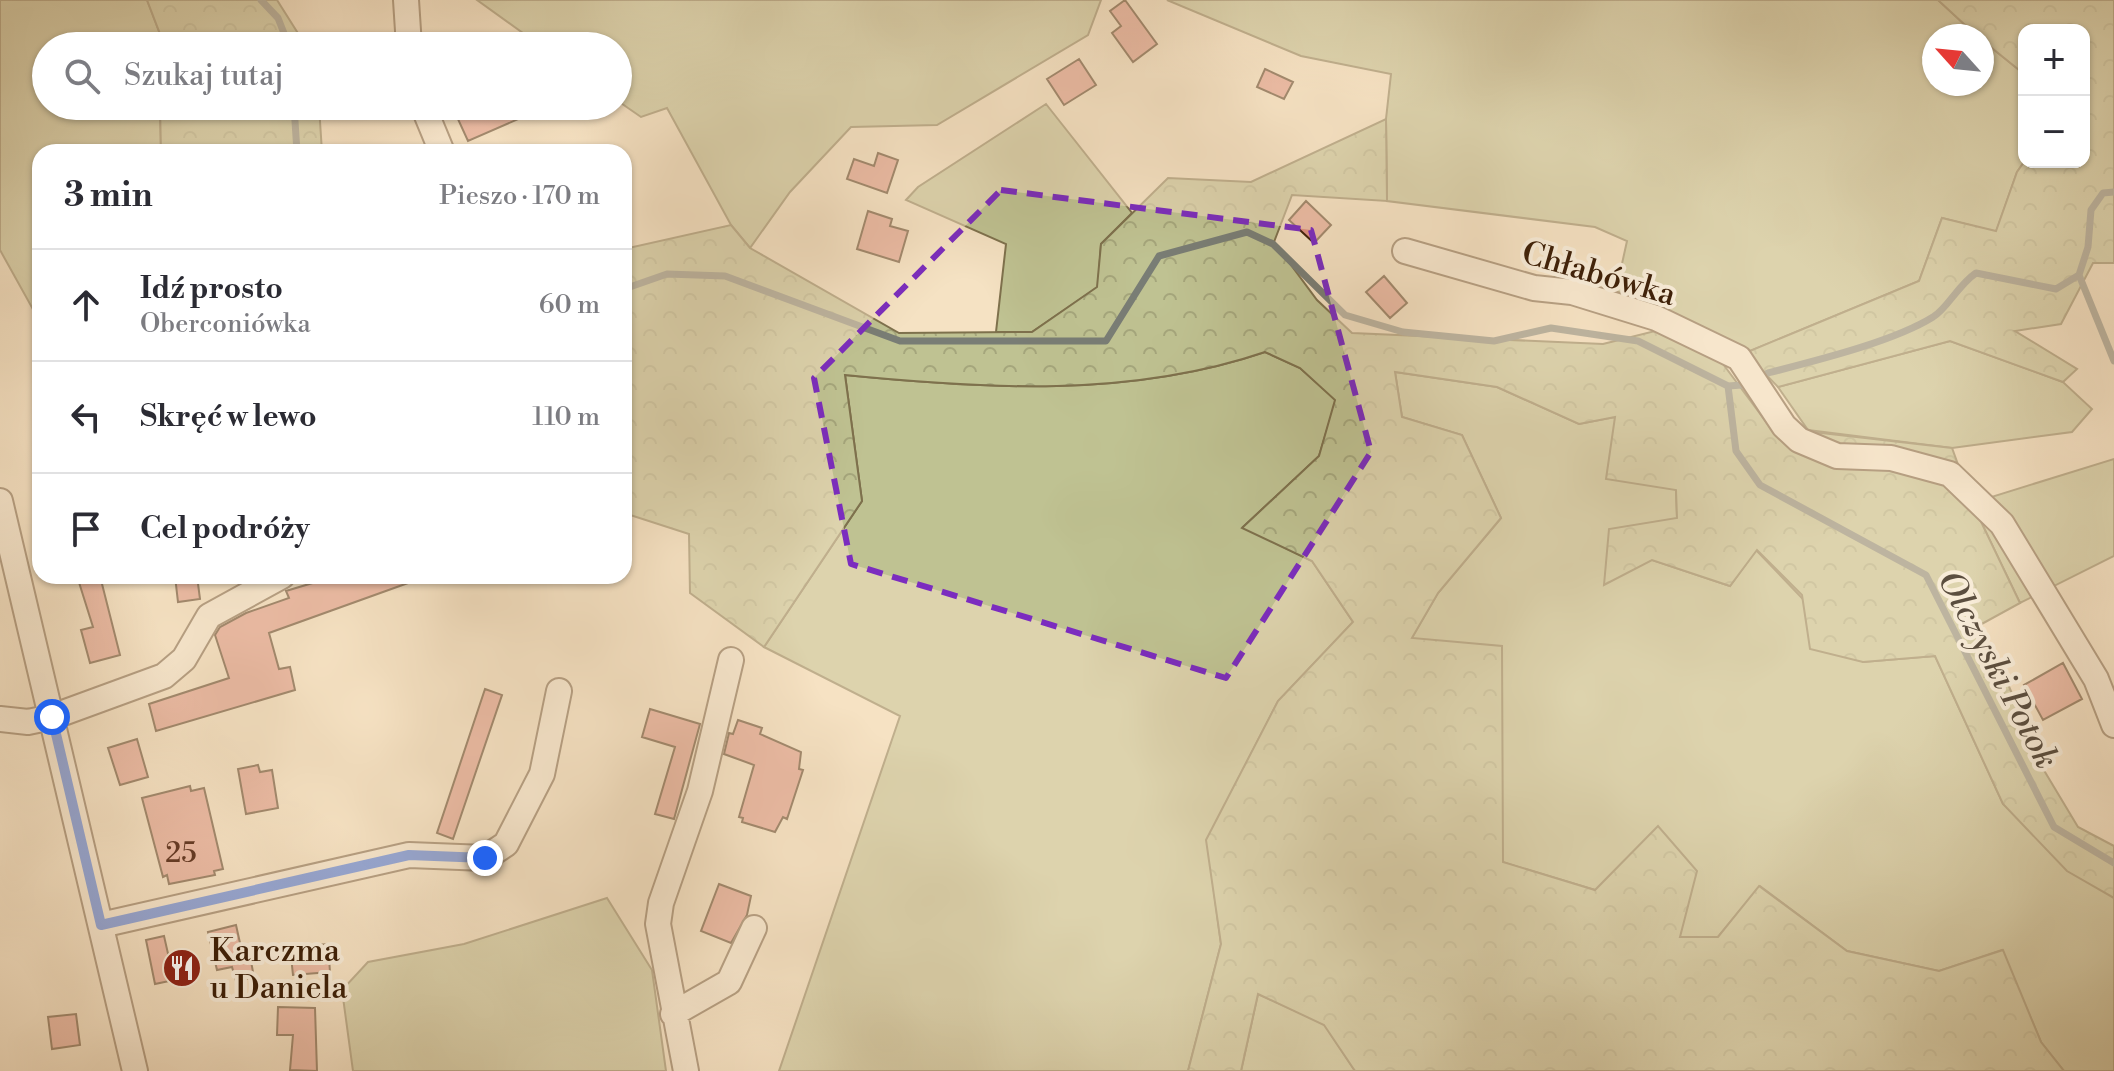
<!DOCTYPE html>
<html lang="pl">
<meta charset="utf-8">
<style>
body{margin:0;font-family:"Libre Bodoni",serif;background:#f2f2f3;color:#2b2b33}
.controls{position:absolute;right:24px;top:24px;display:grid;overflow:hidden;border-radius:16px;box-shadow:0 2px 6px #0004}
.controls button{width:72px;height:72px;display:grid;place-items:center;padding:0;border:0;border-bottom:2px solid #e1e1e2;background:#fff;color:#2b2b33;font:40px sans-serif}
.compass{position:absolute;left:1922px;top:24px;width:72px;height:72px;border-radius:50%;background:#fff;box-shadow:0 2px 6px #0004;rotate:297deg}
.stop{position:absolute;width:24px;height:24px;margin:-18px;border:6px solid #2563eb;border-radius:50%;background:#fff}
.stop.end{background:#2563eb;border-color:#fff;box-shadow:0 2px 8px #0008}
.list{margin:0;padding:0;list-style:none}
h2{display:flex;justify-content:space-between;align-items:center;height:104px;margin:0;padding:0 32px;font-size:34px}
h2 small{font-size:26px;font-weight:400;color:#7c7c81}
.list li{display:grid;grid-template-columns:52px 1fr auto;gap:24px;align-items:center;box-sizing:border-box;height:112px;padding:0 32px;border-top:2px solid #e1e1e2}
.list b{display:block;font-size:30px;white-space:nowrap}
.list p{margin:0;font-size:26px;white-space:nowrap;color:#7c7c81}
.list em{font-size:26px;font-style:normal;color:#7c7c81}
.icon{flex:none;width:44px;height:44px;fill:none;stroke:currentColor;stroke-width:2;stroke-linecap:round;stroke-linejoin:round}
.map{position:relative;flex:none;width:2114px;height:1071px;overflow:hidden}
.search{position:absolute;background:#fff;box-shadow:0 2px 6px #0004;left:32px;top:32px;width:600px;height:88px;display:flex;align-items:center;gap:20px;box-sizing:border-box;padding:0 28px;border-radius:44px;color:#7c7c81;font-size:30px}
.panel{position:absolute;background:#fff;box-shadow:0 2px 6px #0004;left:32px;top:144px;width:600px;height:440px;border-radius:24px}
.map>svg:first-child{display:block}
.grass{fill:#bfc292;stroke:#7e714d;stroke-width:2}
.forest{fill:url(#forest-crowns);stroke:#7e714d;stroke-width:2}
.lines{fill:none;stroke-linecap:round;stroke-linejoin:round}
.stream{stroke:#797d75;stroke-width:7}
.building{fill:#df8f80;stroke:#3e2008;stroke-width:2}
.minor-casing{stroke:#6c5037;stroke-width:28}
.minor{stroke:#f8ecd8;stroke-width:24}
.route{stroke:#2563eb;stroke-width:10}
.marked{fill:none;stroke:#7b2cbf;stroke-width:6;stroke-dasharray:16 10;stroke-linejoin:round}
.labels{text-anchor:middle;stroke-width:8;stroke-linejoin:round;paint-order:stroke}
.number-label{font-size:28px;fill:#663c26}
.street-label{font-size:32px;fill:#3e2008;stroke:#f8ecd8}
.poi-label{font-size:32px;fill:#3e2008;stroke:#f8ecd8;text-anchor:start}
.water-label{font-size:34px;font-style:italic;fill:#5b4e3f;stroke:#f8ecd8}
</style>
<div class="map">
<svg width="2114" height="1071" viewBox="0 0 2114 1071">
<defs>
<pattern id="forest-crowns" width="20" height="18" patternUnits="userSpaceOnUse" patternTransform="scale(2)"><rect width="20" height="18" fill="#bfc292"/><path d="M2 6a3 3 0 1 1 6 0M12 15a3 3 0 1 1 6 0" fill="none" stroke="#a5a67c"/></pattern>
</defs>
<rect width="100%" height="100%" fill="#f5e2c3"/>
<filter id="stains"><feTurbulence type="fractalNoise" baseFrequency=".0025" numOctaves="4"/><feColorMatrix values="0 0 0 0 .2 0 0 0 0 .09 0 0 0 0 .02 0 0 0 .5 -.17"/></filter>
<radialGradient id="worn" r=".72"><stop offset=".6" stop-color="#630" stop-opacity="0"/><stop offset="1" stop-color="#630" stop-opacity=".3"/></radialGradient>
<!-- grass -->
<path class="grass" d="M 0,0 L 147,0 L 160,34 L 160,46 L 46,46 L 46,106 L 160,106 L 161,152 L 40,152 L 40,322 L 0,250 Z
M 477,0 L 1101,0 L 1088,35 L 937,125 L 851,127 L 790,192 L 750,248 L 731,225 L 667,108 L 641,117 L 618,101 L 618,46 L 541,46 Z
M 1167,0 L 1938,0 L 1977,36 L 1934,36 L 1934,84 L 1982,84 L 1982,40 L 2024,74 L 2024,162 L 2017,172 L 1996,232 L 1942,218 L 1919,281 L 1745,353 L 1703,327 L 1616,291 L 1627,241 L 1595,227 L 1387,201 L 1386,119 L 1391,74 L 1301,56 Z
M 1046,104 L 1132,213 L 1101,244 L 1098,287 L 1032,332 L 996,332 L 1006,244 L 906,200 L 918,187 Z
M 1950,341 L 2063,382 L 2092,409 L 2072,432 L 1952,448 L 1808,430 L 1778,387 Z
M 1265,352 L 1300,368 L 1336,400 L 1319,456 L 1243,527 L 1312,561 L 1353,622 L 1278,701 L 1207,840 L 1221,944 L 1188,1071 L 779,1071 L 900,716 L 764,647 L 862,501 L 845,375 C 984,389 1130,398 1265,352 Z
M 1395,372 L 1497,387 L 1579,424 L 1615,417 L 1676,490 L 1677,518 L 1652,560 L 1730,586 L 1756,550 L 1863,662 L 1935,656 L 2003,804 L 2114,898 L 2114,1071 L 2064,1071 L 2041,1042 L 2002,950 L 1939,971 L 1847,951 L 1760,886 L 1718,937 L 1680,937 L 1595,890 L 1502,862 L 1502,788 L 1411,639 L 1438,593 L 1501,518 L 1462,435 L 1402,417 Z
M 2114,459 L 2114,556 L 2020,603 L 1972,503 Z
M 607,898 L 652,970 L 666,1071 L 353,1071 L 342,990 L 368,962 L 464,944 Z
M 1258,994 L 1324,1024 L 1355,1071 L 1241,1071 Z"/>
<!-- forest -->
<path class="forest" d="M 147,0 L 277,0 L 306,46 L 160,46 L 160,34 Z
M 1938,0 L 2114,0 L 2114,263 L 2093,263 L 2061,324 L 2015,331 L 2077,369 L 2063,382 L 1950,341 L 1778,387 L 1745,353 L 1919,281 L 1942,218 L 1996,231 L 2017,172 L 2024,162 L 2084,162 L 2084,30 L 2024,30 L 2024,74 L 1982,40 L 1982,36 L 1977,36 Z
M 160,106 L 319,106 L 322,152 L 161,152 Z
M 1386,119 L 1387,201 L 1292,195 L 1274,242 L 1317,300 L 1352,333 L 1603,344 L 1663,329 L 1723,364 L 1770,427 L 1952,448 L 1972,503 L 2020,603 L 1978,626 L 2005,677 L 2045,772 L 2078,827 L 2114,846 L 2114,898 L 2067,871 L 2003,804 L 1935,656 L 1863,662 L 1810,649 L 1802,595 L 1757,550 L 1730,586 L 1652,560 L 1604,585 L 1609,529 L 1677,518 L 1676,490 L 1606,479 L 1615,417 L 1579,424 L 1497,387 L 1395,372 L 1402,417 L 1462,435 L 1501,518 L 1438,593 L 1412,638 L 1502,646 L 1503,862 L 1595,890 L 1658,826 L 1697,871 L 1680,937 L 1718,937 L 1759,886 L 1847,951 L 1939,971 L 2003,950 L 2041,1042 L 2064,1071 L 1355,1071 L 1324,1025 L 1258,994 L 1241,1071 L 1188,1071 L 1221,944 L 1206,840 L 1278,701 L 1353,622 L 1312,561 L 1242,528 L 1319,456 L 1335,400 L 1300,368 L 1265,352 C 1130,398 985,389 845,375 L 862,501 L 764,647 L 690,593 L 689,534 L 624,513 L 624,249 L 731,225 L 750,248 L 899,333 L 1032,332 L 1097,287 L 1101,244 L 1168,178 L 1251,182 Z"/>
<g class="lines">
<!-- stream -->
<path class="stream" d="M 261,0 L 278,18 L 289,46
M 294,106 L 297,152
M 2079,275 L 2114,361
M 624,289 L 667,274 L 725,276 L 900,341 L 1106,341 L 1159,256 L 1247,232 L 1273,244 L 1345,315 L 1403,332 L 1494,341 L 1551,328 L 1638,341 L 1728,386 L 1736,451 L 1760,485 L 1926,575 L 2054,827 L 2114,863
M 1768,373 C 1814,361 1893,342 1933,317 C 1947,309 1958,285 1976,273 L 2056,289 L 2079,275 L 2088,247 L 2091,210 L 2103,193 L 2114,192
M 1728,386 L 1742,385"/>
</g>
<!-- building -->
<path class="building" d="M 1125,0 L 1157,44 L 1133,62 L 1112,33 L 1121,26 L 1110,11 Z
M 1079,59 L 1096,85 L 1064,105 L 1047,79 Z
M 1265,69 L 1293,82 L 1284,99 L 1257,87 Z
M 452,106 L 548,106 L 468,141 Z
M 878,153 L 898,160 L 887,193 L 847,179 L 854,159 L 874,166 Z
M 1306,201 L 1331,225 L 1314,243 L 1289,220 Z
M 868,211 L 892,219 L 890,226 L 908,231 L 899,262 L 857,249 Z
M 1384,276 L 1407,303 L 1390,318 L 1366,292 Z
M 77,576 L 100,576 L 120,655 L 90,663 L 81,630 L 93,627 Z
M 175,576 L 197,576 L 200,599 L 178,602 Z
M 336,576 L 422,578 L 269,633 L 279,669 L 290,667 L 295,690 L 156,731 L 149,704 L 229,678 L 215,635 L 220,627 L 246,613 L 289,598 L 286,591 Z
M 2063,663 L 2082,699 L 2043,720 L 2024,685 Z
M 485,689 L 502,695 L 453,839 L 437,833 Z
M 650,709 L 700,724 L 674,819 L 655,814 L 675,747 L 642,737 Z
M 738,720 L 762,728 L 760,734 L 801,752 L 799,769 L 803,770 L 787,819 L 783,817 L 775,832 L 742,822 L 743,818 L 739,817 L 754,765 L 724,754 L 729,733 L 733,734 Z
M 137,739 L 148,777 L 120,785 L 108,748 Z
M 258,765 L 260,772 L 272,770 L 278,808 L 246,814 L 238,769 Z
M 190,786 L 191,791 L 204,788 L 223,869 L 214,871 L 215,875 L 169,884 L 167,875 L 163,877 L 142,798 Z
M 719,884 L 751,896 L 747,915 L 731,943 L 701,931 Z
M 236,925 L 242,952 L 249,951 L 254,977 L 236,981 L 232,967 L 217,970 L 208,932 Z
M 164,936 L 174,980 L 155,984 L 146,940 Z
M 328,944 L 330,972 L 293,975 L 290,947 Z
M 278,1007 L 315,1008 L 317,1071 L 290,1070 L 293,1035 L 277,1035 Z
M 76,1014 L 80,1045 L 52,1049 L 48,1017 Z"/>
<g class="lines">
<!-- minor casing -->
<g class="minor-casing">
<path id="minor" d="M 406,0 L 409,46
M 423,106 L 442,152
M 1405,251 L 1534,288 L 1572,292 L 1656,318 L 1739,358 L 1784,426 L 1799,440 L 1837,456 L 1891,458 L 1950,474 L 2002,524 L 2096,679 L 2114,725
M 0,501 L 135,1071
M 0,719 L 28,722 L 52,717 L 164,676 L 184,659 L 209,616 L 282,576
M 101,925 L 409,855 L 485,858 L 506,844 L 542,774 L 559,691
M 673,1014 L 729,982 L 754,928
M 686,1071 L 658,924 L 661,903 L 700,791 L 731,660"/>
</g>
<!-- minor -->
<use href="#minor" class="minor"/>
</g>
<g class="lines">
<!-- route -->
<path class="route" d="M 52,717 L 101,925 L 409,855 L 485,858"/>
</g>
<!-- marked area -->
<path d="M0 0H2114V1071H0ZM 1001,190 L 1311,230 L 1371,452 L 1226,678 L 851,564 L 814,378 Z" fill="#f5e2c3" fill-opacity=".55" fill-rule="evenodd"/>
<path class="marked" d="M 1001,190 L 1311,230 L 1371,452 L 1226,678 L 851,564 L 814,378 Z"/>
<!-- icons -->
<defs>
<g id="restaurant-disc" transform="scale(2)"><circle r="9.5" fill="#8f2418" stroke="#f8ecd8"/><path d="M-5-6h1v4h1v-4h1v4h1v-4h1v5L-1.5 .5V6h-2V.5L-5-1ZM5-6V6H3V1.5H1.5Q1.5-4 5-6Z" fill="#fff"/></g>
</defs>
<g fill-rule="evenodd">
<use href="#restaurant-disc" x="182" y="968"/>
</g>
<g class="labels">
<!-- number labels -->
<g class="number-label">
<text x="181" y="862">25</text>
</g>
<!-- street labels -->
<g class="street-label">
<text transform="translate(1599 273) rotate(16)" y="11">Chłabówka</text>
</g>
<!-- poi labels -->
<g class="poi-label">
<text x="210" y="961">Karczma<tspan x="210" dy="37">u Daniela</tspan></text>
</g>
<!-- water labels -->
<g class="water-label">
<text transform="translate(1999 669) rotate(62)" y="12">Olczyski Potok</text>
</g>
</g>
<rect width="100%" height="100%" filter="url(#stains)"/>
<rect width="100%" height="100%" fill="url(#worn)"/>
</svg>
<div class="controls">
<button>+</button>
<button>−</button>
</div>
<svg class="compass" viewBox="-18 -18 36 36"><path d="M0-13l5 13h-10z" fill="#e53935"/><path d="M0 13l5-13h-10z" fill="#7c7c81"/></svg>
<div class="stop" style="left:52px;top:717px"></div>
<div class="stop end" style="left:485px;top:858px"></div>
<div class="search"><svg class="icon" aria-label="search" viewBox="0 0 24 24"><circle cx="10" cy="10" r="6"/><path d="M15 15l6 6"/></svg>Szukaj tutaj</div>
<section class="panel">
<h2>3 min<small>Pieszo · 170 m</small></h2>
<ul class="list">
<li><svg class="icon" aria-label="ahead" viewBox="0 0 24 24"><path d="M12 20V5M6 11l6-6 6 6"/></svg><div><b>Idź prosto</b><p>Oberconiówka</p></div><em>60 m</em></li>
<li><svg class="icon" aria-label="left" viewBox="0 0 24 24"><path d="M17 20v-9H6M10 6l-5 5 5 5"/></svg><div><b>Skręć w lewo</b></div><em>110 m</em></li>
<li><svg class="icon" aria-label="arrive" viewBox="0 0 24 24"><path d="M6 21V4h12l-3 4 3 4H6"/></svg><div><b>Cel podróży</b></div></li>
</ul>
</section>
</div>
